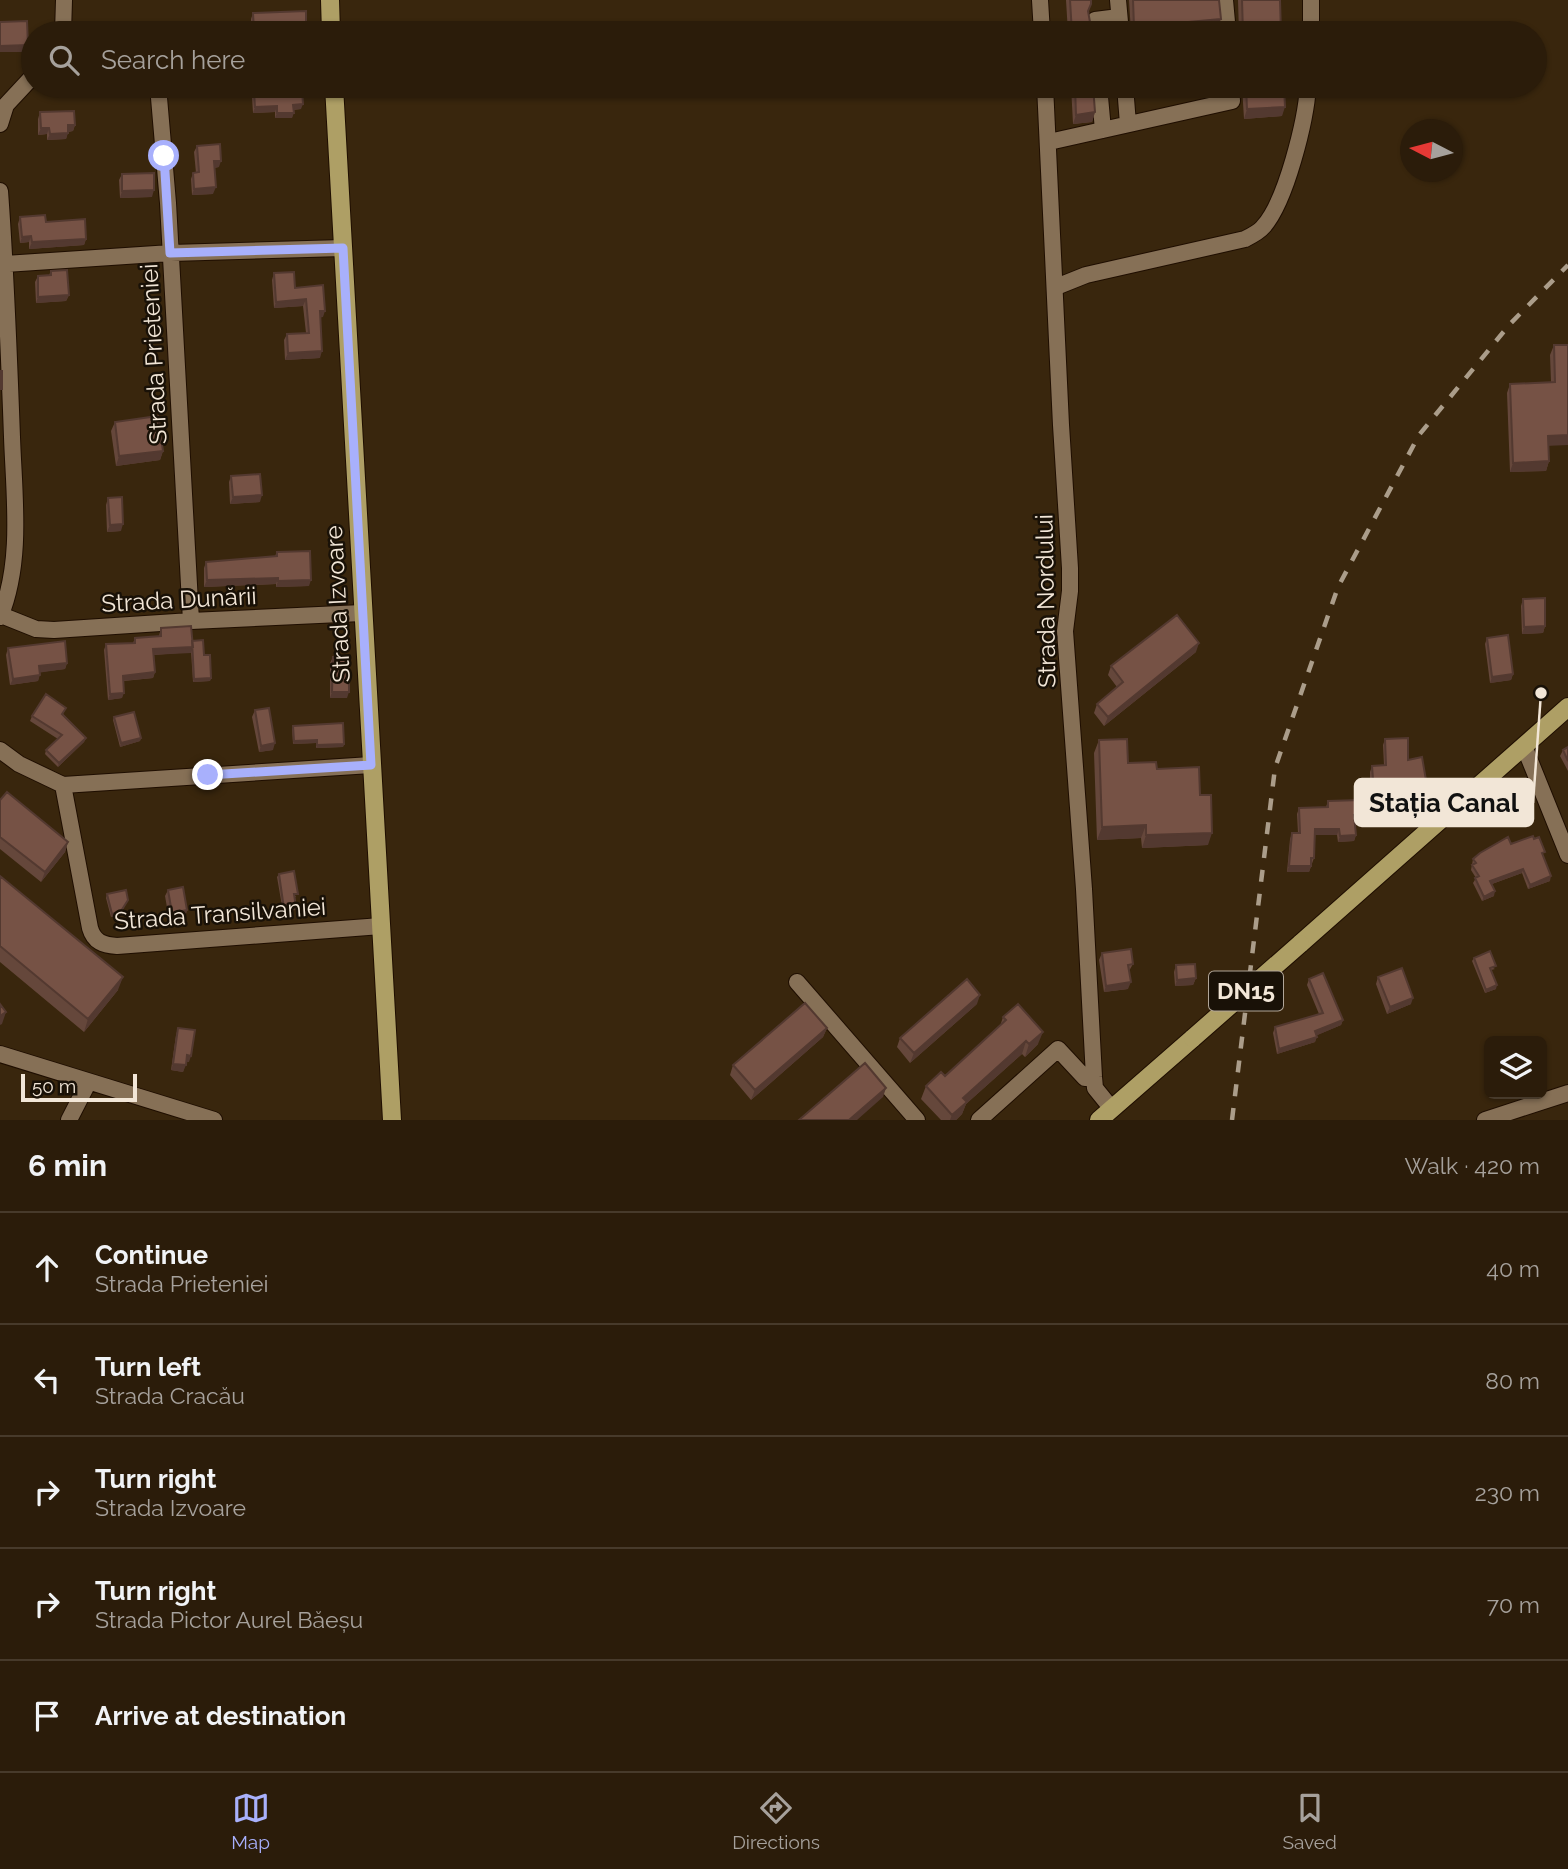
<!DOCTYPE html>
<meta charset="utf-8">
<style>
body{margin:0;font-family:Raleway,sans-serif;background:#332513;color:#f1f3f6}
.controls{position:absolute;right:21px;bottom:21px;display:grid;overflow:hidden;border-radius:10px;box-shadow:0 2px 5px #0004}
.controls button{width:63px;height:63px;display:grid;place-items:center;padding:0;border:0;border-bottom:2px solid #473a2b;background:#2b1c0a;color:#f1f3f6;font:35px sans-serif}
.compass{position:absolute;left:1400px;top:119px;width:63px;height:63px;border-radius:50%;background:#2b1c0a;box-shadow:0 2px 5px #0004;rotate:276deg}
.scale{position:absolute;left:21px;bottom:18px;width:116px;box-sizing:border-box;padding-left:7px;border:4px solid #f2e6d7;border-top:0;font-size:19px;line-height:24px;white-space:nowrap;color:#f2e6d7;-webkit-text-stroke:5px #191107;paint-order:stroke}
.stop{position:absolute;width:21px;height:21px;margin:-16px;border:5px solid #a8b0fc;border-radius:50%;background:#fff}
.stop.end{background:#a8b0fc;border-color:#fff;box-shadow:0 2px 7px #0008}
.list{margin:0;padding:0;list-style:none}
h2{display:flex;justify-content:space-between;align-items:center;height:91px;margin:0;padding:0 28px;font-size:30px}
h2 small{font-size:23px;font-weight:400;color:#a6a19c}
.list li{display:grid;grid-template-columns:46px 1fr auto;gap:21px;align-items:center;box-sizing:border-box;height:112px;padding:0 28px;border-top:2px solid #473a2b}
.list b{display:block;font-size:26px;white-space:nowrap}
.list p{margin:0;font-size:23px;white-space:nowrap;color:#a6a19c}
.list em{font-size:23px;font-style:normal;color:#a6a19c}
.icon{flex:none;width:38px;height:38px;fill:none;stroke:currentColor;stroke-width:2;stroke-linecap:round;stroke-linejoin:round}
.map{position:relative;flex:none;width:1568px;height:1120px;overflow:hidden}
.search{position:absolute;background:#2b1c0a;box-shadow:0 2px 5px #0004;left:21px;right:21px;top:21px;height:77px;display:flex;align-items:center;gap:18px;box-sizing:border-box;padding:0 24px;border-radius:38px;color:#a6a19c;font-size:26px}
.sheet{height:651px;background:#2b1c0a}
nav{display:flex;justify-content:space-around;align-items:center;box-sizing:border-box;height:98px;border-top:2px solid #473a2b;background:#2b1c0a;font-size:19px;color:#a6a19c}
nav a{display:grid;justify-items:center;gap:4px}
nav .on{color:#a8b0fc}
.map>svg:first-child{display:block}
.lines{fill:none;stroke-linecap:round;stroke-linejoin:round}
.minor-casing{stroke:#1f0e00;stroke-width:18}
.major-casing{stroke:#1f0e00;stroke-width:20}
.minor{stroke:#867056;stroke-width:16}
.major{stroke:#ae9f65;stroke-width:18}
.rail{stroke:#ab9d8a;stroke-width:4.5;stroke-dasharray:12 12;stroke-linecap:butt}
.major-bridge-casing{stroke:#1f0e00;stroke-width:20;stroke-linecap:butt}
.major-bridge{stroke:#ae9f65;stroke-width:18}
.wall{fill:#65473b}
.shaded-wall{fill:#533930}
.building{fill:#765245;stroke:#533930;stroke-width:2}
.route{stroke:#a8b0fc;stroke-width:9}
.labels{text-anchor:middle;stroke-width:5;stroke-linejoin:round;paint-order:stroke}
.shield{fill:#191107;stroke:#b1a699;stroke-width:2}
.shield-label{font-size:23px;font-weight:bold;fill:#f2e6d7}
.street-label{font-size:24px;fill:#f2e6d7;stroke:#191107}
.leader{fill:none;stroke:#f2e6d7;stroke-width:2.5}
.callout-dot{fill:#f2e6d7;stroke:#191107;stroke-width:2.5}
.callout{fill:#f2e6d7;stroke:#f2e6d7;stroke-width:2.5}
.callout-label{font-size:26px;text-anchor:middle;font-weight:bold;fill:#111}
</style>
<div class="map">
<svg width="1568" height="1120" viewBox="0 0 1568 1120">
<rect width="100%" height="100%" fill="#39260d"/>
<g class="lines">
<!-- minor casing -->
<g class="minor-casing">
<path id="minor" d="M 1040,0 L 1042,33
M 1118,0 L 1121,33
M 1225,0 L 1228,33
M 63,33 L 64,0
M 1096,33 L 1095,20 L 1119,17
M 1311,33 L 1311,0
M 158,86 L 168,203 L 191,621
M 1045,86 L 1061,425 L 1070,568 L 1070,591 L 1065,631 L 1084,889 L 1094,1077 L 1095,1088 L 1112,1109
M 1099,86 L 1103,130
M 1125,86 L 1128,124
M 0,124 L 6,105 L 33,76
M 1049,142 L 1232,101 L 1231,86
M 0,191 C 6,273 9,354 12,437 C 14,496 23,561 0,617
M 5,264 L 171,253 L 343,248
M 1056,287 L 1086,275 L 1245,239 C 1251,236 1259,232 1263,227 C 1286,202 1306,120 1308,86
M 1,615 L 36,629 L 54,630 L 191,621 L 362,613
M 1524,746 L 1568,855
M 0,750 L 19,764 L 63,785 L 371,765
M 63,785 L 90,928 C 94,942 103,945 117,946 L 381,926
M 797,982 L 917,1120
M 0,1054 L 214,1120
M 69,1120 L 88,1083
M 979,1120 L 1058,1049 L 1085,1078 L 1094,1077
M 1485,1120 L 1568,1093"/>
</g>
<!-- major casing -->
<g class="major-casing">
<path id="major" d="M 330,0 L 331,33
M 334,86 L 392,1120
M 1300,944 L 1568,707
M 1099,1120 L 1193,1038"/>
</g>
<!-- minor -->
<use href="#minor" class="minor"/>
<!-- major -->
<use href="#major" class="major"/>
<!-- rail -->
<path class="rail" d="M 1232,1120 L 1275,768 L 1338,587 L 1419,435 L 1510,324 L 1568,265"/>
<!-- major-bridge casing -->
<g class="major-bridge-casing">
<path id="major-bridge" d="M 1193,1038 L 1300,944"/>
</g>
<!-- major-bridge -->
<use href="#major-bridge" class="major-bridge"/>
</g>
<!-- wall -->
<path class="wall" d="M 1066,0 L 1091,0 L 1088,11 L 1092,33 L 1068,33 Z
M 1129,0 L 1219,0 L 1217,28 L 1166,33 L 1131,33 Z
M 1238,0 L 1280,0 L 1281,33 L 1239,33 Z
M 253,13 L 305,33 L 251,33 L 251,19 Z
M 1071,86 L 1093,86 L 1095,112 L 1092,122 L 1073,124 Z
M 1242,86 L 1284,86 L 1282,116 L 1244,119 Z
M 254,92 L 301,109 L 293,110 L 292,118 L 275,118 L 275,112 L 253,113 L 252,97 Z
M 40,112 L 75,125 L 73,131 L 68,132 L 66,139 L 47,140 L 47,134 L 38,135 L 38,119 Z
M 197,146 L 219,167 L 214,168 L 213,194 L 192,195 L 191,179 L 193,173 L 196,173 L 194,152 Z
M 122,174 L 152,197 L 120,198 L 119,180 Z
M 20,217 L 46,222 L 86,239 L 84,245 L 29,249 L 29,242 L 20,243 L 18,224 Z
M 51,271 L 69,295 L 66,301 L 36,303 L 35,282 L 38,276 L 49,275 Z
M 274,273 L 295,288 L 323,317 L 321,317 L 320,358 L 285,360 L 284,340 L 287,334 L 306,333 L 303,306 L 274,308 L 272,280 Z
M 1554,345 L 1568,345 L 1568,445 L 1549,445 L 1549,461 L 1546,471 L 1510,472 L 1507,393 L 1510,384 L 1551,382 L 1550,355 Z
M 115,422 L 163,451 L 160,460 L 116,466 L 111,431 Z
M 231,476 L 260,502 L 230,504 L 229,482 Z
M 108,498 L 121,531 L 107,532 L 106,505 Z
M 277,552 L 309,586 L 276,587 L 276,584 L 204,587 L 204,568 L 206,562 L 275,556 Z
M 1523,599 L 1545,626 L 1543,633 L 1522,634 L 1521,606 Z
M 161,628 L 192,641 L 204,655 L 211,678 L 210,681 L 193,682 L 191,652 L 154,655 L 155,672 L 153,678 L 124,681 L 122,698 L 108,700 L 104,650 L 106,644 L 133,643 L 135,638 L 159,636 Z
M 1487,638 L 1513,674 L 1511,680 L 1490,683 L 1485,644 Z
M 8,648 L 67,663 L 65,669 L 40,672 L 38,681 L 10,685 L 6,655 Z
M 1196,652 L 1104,726 L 1094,713 L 1097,704 L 1117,687 L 1108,675 L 1111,666 Z
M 333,657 L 347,698 L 330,698 L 330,663 Z
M 66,708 L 63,714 L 86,738 L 84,742 L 58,767 L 45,754 L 46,750 L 58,739 L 30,721 L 32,716 Z
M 255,710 L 273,750 L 259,752 L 252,717 Z
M 114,717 L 141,738 L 140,741 L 120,747 L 113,720 Z
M 293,726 L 344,744 L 343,747 L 316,748 L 316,743 L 293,744 L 292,729 Z
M 1385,739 L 1408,760 L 1424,792 L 1406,796 L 1375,797 L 1376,805 L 1373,811 L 1374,815 L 1371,821 L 1355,821 L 1356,835 L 1354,841 L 1338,842 L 1337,835 L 1315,835 L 1314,858 L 1309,872 L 1287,872 L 1290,839 L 1292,833 L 1298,833 L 1297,814 L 1299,808 L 1326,807 L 1328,801 L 1358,800 L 1357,787 L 1359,781 L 1370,779 L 1370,772 L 1372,766 L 1384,765 L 1383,745 Z
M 1099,740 L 1128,763 L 1157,769 L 1200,795 L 1208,845 L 1142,848 L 1141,838 L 1097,840 L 1094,753 Z
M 1568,747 L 1568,771 L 1560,756 L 1563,750 Z
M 0,800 L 68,842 L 65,852 L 41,882 L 0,849 Z
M 1511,844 L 1543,856 L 1550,881 L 1528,889 L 1522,873 L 1492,884 L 1494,896 L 1482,901 L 1473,883 L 1476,878 L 1471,870 L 1473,859 Z
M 279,874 L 296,897 L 295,897 L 296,907 L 295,910 L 283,912 L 277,877 Z
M 0,876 L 118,990 L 84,1032 L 0,962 Z
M 168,890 L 187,910 L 185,917 L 169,919 L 165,896 Z
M 107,894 L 128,900 L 120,915 L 111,917 L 106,898 Z
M 1102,953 L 1133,964 L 1129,971 L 1128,989 L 1104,992 L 1099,960 Z
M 1474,958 L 1495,969 L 1491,970 L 1496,989 L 1485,993 L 1472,961 Z
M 1176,965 L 1196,978 L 1193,985 L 1175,986 L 1174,972 Z
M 1378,977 L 1411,1004 L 1387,1014 L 1376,984 Z
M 1309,979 L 1343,1020 L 1341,1025 L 1317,1035 L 1315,1042 L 1277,1054 L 1273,1033 L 1275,1027 L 1319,1014 L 1307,985 Z
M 977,1004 L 910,1063 L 897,1047 L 900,1038 Z
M 1003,1017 L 1038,1044 L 1025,1057 L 1022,1054 L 966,1104 L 962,1114 L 956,1120 L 941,1120 L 921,1099 L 926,1086 L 945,1076 L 1000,1026 Z
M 178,1028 L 189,1062 L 186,1062 L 183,1072 L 171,1070 L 176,1035 Z
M 827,1028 L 823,1037 L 751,1100 L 730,1075 L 733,1065 Z"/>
<!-- shaded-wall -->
<path class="shaded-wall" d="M 1221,19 L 1217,28 L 1166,33 L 1132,33 L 1134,27 Z
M 296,31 L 306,31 L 305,33 L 295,33 Z
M 28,45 L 26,52 L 0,52 L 0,46 Z
M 303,104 L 301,109 L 291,110 L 293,105 Z
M 277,106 L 275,112 L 253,113 L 255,107 Z
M 1285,107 L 1282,116 L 1244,119 L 1247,109 Z
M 1095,112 L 1092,122 L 1073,124 L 1076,115 Z
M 277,113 L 294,113 L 292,118 L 275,118 Z
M 68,125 L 75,125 L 73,131 L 65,132 Z
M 41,128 L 49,128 L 47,134 L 38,135 Z
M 68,133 L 66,139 L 47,140 L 50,134 Z
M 214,161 L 221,161 L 219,167 L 211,168 Z
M 216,187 L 213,194 L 192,195 L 194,189 Z
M 154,190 L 152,197 L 120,198 L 122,191 Z
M 31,236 L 29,242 L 20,243 L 22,237 Z
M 86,239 L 84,245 L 29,249 L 32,242 Z
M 69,295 L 66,301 L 36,303 L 38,297 Z
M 306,299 L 303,306 L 274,308 L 276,302 Z
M 320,311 L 325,311 L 323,317 L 318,318 Z
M 322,351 L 320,358 L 285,360 L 288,353 Z
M 1568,435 L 1568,445 L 1545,446 L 1548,436 Z
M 163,451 L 160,460 L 116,466 L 119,456 Z
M 1549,461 L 1546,471 L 1510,472 L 1513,463 Z
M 262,495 L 260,502 L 230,504 L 233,497 Z
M 123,524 L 121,531 L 107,532 L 110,525 Z
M 278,578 L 276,584 L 204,587 L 207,580 Z
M 311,580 L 309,586 L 276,587 L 278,581 Z
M 1545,626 L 1543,633 L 1522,634 L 1524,627 Z
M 1199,643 L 1196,652 L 1104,726 L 1108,717 Z
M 193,647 L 191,653 L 151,655 L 153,649 Z
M 67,663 L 65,669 L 37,673 L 39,666 Z
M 155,672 L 153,678 L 121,681 L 123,676 Z
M 1513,674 L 1511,680 L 1490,683 L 1492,677 Z
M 40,675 L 38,681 L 10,685 L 13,679 Z
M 211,678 L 210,681 L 193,682 L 194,679 Z
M 332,692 L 349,692 L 347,698 L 330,698 Z
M 124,693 L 122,698 L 108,700 L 110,694 Z
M 86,738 L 84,742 L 58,767 L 59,763 Z
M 141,738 L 140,741 L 120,747 L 121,743 Z
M 317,740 L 316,743 L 293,744 L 294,741 Z
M 275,743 L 273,750 L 259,752 L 261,746 Z
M 344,744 L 343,747 L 316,748 L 317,745 Z
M 1427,786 L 1424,792 L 1406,796 L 1372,797 L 1374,791 Z
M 1354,815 L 1374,815 L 1371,821 L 1352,821 Z
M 1146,825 L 1141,838 L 1097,840 L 1102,827 Z
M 1315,829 L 1339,829 L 1337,835 L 1313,835 Z
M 1212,833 L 1208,845 L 1142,848 L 1146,835 Z
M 1356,835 L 1354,841 L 1338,842 L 1340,836 Z
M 68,842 L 65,852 L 41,882 L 45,872 Z
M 1289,866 L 1311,866 L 1309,872 L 1287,872 Z
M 1523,869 L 1522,873 L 1489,885 L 1490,881 Z
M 1551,876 L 1550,881 L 1528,889 L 1530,885 Z
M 1495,891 L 1494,896 L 1482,901 L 1484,897 Z
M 128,900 L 120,915 L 111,917 L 112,914 Z
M 296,907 L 295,910 L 283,912 L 284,909 Z
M 187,910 L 185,917 L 169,919 L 172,913 Z
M 123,977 L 118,990 L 84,1032 L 88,1019 Z
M 1196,978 L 1193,985 L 1175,986 L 1177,980 Z
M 1131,982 L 1128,989 L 1104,992 L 1106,986 Z
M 1497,985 L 1496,989 L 1485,993 L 1486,990 Z
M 980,995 L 977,1004 L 910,1063 L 914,1053 Z
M 1413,998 L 1411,1004 L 1387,1014 L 1390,1007 Z
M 6,1012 L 2,1024 L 0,1025 L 0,1016 Z
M 1343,1020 L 1341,1025 L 1313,1037 L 1315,1031 Z
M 827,1028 L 823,1037 L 751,1100 L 755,1090 Z
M 1043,1032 L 1038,1044 L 1025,1057 L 1029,1044 Z
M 1317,1037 L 1315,1042 L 1277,1054 L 1279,1049 Z
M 1026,1041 L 1022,1054 L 966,1104 L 962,1114 L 956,1120 L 950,1120 L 952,1115 L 963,1098 Z
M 187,1055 L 191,1056 L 189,1062 L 185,1062 Z
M 173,1064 L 186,1065 L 183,1072 L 171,1070 Z
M 886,1088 L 883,1097 L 857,1120 L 849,1120 Z"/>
<!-- building -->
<path class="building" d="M 1070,0 L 1091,0 L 1091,4 L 1088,11 L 1092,33 L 1072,33 Z
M 1133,0 L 1219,0 L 1221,19 L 1134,27 Z
M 1242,0 L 1280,0 L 1281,33 L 1243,33 Z
M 306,11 L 306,31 L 296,31 L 296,33 L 258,33 L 258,32 L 254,32 L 253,13 Z
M 27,21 L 28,45 L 0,46 L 0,22 Z
M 1075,86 L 1093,86 L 1095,112 L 1076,115 Z
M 1246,86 L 1284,86 L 1285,107 L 1247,109 Z
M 302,90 L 303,104 L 293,105 L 294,113 L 277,113 L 277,106 L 255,107 L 254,92 Z
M 74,111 L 75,125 L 68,125 L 68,133 L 50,134 L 49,128 L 41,128 L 40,112 Z
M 220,144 L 221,161 L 214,161 L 216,187 L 194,189 L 193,173 L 199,172 L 197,146 Z
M 154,173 L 154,190 L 122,191 L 122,174 Z
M 45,215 L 46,222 L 85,219 L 86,239 L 32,242 L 31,236 L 22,237 L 20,217 Z
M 67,270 L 69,295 L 38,297 L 38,276 L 51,275 L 51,271 Z
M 294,272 L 295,288 L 323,285 L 325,311 L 320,311 L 322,351 L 288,353 L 287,334 L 309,333 L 306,299 L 276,302 L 274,273 Z
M 1554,345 L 1568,345 L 1568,435 L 1548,436 L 1549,461 L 1513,463 L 1510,384 L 1555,382 Z
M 0,371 L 2,371 L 2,389 L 0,389 Z
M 158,416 L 163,451 L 119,456 L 115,422 Z
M 260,474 L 262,495 L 233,497 L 231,476 Z
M 122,497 L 123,524 L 110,525 L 108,498 Z
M 310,551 L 311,580 L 278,581 L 278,578 L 207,580 L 206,562 L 277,556 L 277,552 Z
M 1545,598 L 1545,626 L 1524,627 L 1523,599 Z
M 1177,615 L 1199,643 L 1108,717 L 1097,704 L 1123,682 L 1111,666 Z
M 191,626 L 193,647 L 153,649 L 155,672 L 123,676 L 124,693 L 110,694 L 106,644 L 135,643 L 135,638 L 161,636 L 161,628 Z
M 1508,635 L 1513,674 L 1492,677 L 1487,638 Z
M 203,640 L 204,655 L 210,655 L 211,678 L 194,679 L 192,641 Z
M 65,641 L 67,663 L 39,666 L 40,675 L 13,679 L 8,648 Z
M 333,657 L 349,657 L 349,692 L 332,692 Z
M 46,694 L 66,708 L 62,714 L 86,738 L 59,763 L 46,750 L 62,735 L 32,716 Z
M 269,708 L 275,743 L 261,746 L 255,710 Z
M 134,712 L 141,738 L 121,743 L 114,717 Z
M 343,723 L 344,744 L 317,745 L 317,740 L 294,741 L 293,726 Z
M 1408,738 L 1408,760 L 1422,757 L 1427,786 L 1409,790 L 1374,791 L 1376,805 L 1372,805 L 1374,815 L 1354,815 L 1356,835 L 1340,836 L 1339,829 L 1315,829 L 1314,858 L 1311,858 L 1311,866 L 1289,866 L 1292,833 L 1300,833 L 1299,808 L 1328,807 L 1328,801 L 1361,800 L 1359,781 L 1373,779 L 1372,766 L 1386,765 L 1385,739 Z
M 1127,739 L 1128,763 L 1156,762 L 1157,769 L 1199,767 L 1200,795 L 1211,795 L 1212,833 L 1146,835 L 1146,825 L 1102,827 L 1099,740 Z
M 1568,747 L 1568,761 L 1563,750 Z
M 7,792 L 68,842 L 45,872 L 0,837 L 0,800 Z
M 1533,836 L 1534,839 L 1539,837 L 1545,852 L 1542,853 L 1551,876 L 1530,885 L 1523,869 L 1490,881 L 1495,891 L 1484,897 L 1475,878 L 1479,876 L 1472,865 L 1476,863 L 1473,859 L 1480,853 L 1508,837 L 1511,844 Z
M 294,871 L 298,894 L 294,894 L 296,907 L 284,909 L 279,874 Z
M 0,876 L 123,977 L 88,1019 L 0,946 Z
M 183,887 L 187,910 L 172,913 L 168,890 Z
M 126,890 L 128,900 L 121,911 L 112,914 L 107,894 Z
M 1131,949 L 1133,964 L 1128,965 L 1131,982 L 1106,986 L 1102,953 Z
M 1490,951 L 1496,966 L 1490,968 L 1497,985 L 1486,990 L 1474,958 Z
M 1195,964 L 1196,978 L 1177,980 L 1176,965 Z
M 1402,968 L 1413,998 L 1390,1007 L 1378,977 Z
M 1323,973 L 1343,1020 L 1315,1031 L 1317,1037 L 1279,1049 L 1275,1027 L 1323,1013 L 1309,979 Z
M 967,979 L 980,995 L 914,1053 L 900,1038 Z
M 805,1003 L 827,1028 L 755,1090 L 733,1065 Z
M 0,1004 L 6,1012 L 0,1016 Z
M 1018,1004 L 1043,1032 L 1029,1044 L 1026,1041 L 963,1098 L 967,1102 L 952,1115 L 926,1086 L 941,1072 L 945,1076 L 1006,1020 L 1003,1017 Z
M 178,1028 L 195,1030 L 191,1056 L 187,1055 L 186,1065 L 173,1064 Z
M 865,1063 L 886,1088 L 849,1120 L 799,1120 Z"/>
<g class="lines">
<!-- route -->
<path class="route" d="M 164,156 L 170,253 L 343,248 L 371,765 L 208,775"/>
</g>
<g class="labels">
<!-- shield labels -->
<rect class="shield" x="1209" y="971.5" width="74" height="39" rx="5"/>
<g class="shield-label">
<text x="1246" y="999">DN15</text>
</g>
<!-- street labels -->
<g class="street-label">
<text transform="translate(154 354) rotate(-93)" y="8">Strada Prieteniei</text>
<text transform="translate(179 600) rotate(-3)" y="8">Strada Dunării</text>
<text transform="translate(1046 601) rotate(-91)" y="8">Strada Nordului</text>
<text transform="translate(338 604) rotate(-93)" y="8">Strada Izvoare</text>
<text transform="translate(220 914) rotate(-4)" y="8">Strada Transilvaniei</text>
</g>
</g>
<!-- callouts -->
<path class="leader" d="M1541 693L1533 803"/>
<circle class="callout-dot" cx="1541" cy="693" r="7"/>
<rect class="callout" x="1355" y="779" width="178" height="47" rx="7"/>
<g class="callout-label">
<text x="1444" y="812">Stația Canal</text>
</g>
</svg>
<div class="controls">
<button><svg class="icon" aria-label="layers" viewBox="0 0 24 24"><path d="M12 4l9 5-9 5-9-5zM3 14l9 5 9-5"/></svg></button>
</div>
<svg class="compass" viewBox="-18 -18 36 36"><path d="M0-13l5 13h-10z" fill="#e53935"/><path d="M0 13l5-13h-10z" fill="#a6a19c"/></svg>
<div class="scale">50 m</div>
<div class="stop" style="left:164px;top:156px"></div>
<div class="stop end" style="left:208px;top:775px"></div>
<div class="search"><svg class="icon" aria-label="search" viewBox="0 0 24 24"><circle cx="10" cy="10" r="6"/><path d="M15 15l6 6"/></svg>Search here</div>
</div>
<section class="sheet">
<h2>6 min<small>Walk · 420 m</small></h2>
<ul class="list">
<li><svg class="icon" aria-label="ahead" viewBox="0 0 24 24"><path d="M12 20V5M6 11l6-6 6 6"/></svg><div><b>Continue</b><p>Strada Prieteniei</p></div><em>40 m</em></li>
<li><svg class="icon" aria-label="left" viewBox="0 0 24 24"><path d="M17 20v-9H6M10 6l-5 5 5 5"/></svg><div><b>Turn left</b><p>Strada Cracău</p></div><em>80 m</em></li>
<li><svg class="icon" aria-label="right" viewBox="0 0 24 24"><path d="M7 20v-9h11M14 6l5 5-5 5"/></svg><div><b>Turn right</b><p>Strada Izvoare</p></div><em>230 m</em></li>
<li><svg class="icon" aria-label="right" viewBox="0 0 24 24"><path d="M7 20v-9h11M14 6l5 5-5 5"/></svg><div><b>Turn right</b><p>Strada Pictor Aurel Băeșu</p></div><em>70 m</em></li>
<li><svg class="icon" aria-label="arrive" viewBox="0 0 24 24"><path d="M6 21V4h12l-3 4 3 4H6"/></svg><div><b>Arrive at destination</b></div></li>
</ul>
</section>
<nav>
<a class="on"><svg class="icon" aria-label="map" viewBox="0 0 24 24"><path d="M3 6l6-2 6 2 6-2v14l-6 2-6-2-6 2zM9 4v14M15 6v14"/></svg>Map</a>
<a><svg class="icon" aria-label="directions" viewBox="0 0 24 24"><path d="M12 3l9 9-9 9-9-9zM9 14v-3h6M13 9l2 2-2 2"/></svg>Directions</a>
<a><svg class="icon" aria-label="saved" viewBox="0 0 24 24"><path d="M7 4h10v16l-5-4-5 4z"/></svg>Saved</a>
</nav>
